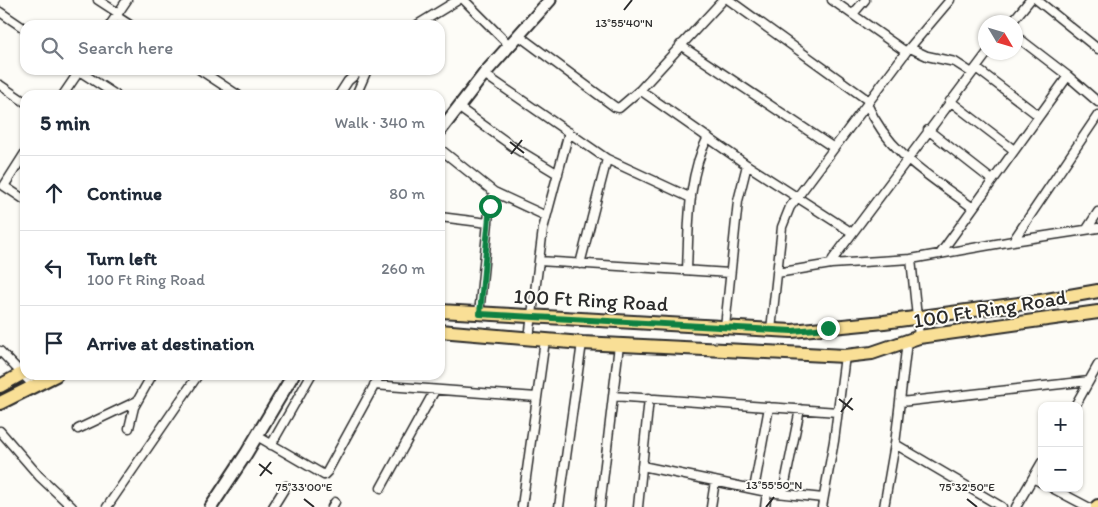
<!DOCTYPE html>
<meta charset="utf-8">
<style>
body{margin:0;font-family:Itim,sans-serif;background:#f2f2f3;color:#1f2937}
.controls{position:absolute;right:15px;bottom:15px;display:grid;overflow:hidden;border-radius:10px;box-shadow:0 1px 4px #0004}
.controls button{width:45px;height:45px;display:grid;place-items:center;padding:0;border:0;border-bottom:1px solid #e0e1e3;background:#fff;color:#1f2937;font:25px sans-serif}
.compass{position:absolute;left:978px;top:15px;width:45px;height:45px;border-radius:50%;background:#fff;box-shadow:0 1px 4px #0004;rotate:128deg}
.stop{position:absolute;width:15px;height:15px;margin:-11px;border:4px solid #0b8043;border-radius:50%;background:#fff}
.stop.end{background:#0b8043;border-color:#fff;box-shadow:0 1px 5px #0008}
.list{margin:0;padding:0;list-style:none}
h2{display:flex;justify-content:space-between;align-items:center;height:65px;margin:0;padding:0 20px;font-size:21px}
h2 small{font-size:16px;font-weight:400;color:#747a83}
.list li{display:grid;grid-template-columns:32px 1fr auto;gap:15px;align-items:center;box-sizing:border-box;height:75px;padding:0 20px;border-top:1px solid #e0e1e3}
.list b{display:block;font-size:19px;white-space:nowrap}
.list p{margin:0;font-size:16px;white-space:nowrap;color:#747a83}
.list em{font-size:16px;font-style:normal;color:#747a83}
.icon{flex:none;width:28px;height:28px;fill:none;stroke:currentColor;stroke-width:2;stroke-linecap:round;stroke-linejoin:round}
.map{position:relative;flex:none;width:1098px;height:507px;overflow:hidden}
.search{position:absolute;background:#fff;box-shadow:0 1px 4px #0004;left:20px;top:20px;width:425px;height:55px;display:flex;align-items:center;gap:12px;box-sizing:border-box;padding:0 18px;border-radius:15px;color:#747a83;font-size:19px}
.panel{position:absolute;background:#fff;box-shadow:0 1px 4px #0004;left:20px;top:90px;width:425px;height:290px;border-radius:15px}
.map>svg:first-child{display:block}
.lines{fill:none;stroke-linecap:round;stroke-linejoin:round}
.street-casing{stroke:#2b2b2b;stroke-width:11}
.secondary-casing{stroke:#2b2b2b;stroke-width:15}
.primary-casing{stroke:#2b2b2b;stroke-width:16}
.street{stroke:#fdfcf7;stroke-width:8}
.secondary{stroke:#fdfcf7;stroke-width:11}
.primary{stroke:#f9df96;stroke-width:12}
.route{stroke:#0b8043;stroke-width:6}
.ticks{fill:none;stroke:#2b2b2b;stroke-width:2}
.labels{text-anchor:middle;stroke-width:4;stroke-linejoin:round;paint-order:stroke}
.street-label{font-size:21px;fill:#2b2b2b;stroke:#fdfcf7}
.ticks-label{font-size:12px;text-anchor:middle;fill:#2b2b2b;stroke:#fdfcf7;stroke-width:4;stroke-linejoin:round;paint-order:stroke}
</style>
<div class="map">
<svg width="1098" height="507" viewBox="0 0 1098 507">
<rect width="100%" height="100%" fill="#fdfcf7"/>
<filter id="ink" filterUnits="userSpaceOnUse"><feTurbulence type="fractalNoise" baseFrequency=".02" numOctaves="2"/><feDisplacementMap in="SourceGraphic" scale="10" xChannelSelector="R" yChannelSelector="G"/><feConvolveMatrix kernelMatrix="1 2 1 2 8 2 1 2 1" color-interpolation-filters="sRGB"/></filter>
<g filter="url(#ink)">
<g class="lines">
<!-- street casing -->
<g class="street-casing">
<path id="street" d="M 98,0 L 118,13
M 464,0 L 509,45
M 729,0 L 869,101
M 832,0 L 906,52
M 1037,0 L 1098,49
M 0,12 L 25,29
M 853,14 L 865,0
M 116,16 L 130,25
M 1012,22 L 1030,0
M 110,25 L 127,0
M 417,25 L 458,0
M 518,35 L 615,107 L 619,108 L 640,90 L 723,0
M 1016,36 L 1068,76 L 1098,102
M 680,45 L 834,148
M 910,48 L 927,56 L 955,62 L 972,73
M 976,68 L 1039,116
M 200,70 L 238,95
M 79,71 L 116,95
M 484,74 L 607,159 L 691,198
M 0,85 L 25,102
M 640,90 L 747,165 L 851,232
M 63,95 L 80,70
M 339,95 L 348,81 L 361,70
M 356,95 L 367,70
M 950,101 L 1014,150
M 867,104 C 889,154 930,176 973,208
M 458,107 L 515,148 L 558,174
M 928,130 L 992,180
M 440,149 L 494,192 L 546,216
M 25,153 L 4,186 L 25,200
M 440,217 L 488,223
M 1087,229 L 1098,212
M 1013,241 L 1098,115
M 940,254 L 1068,76
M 911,259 L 1013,241 L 1098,228
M 539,261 L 730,273
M 580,264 L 607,159
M 687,270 C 689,226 687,177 708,137
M 777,273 L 831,264
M 479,314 L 489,212 L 494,192
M 725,327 L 738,201 L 747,165
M 771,330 L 782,227 L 790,207 L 906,52 L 950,0
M 919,337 L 911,259 L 831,264 L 833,259 L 988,52
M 529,338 L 543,229 L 569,132
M 0,351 L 33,385
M 374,385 L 537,397
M 613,396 L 838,412
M 901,402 L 1089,381
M 1075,406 L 1098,365
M 129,428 L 134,407 L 152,375
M 78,429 L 137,401
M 0,431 L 39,476 L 72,507
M 257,436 L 324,475 L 327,472 L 380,375
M 895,444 L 1002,507
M 271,445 L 311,375
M 642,466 L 767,492 L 823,498
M 1033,478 L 1042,483
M 381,488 L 435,390
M 1052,488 L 1088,507
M 754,489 L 769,407
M 783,493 L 800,409
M 522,506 L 545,340
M 107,507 L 198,375
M 273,507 L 286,486
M 332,507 L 335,502
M 559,507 L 582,343
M 600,507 L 619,345
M 638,507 L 649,398
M 711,507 L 715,481
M 765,507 L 767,492
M 822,507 L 834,441 L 845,356
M 884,507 L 895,444 L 907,341
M 1016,507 L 1042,462"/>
</g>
<!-- secondary casing -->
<g class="secondary-casing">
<path id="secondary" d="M 440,131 L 484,74 L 550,0
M 211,507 L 246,454 L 293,375"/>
</g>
<!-- primary casing -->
<g class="primary-casing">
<path id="primary" d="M 440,311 L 792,331 L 884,322 L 1041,301 L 1098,291
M 440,331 L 582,343 L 845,356 L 872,353 L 919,337 L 1098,312
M 0,386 L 25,372
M 0,403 L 56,375
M 1097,507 L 1098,506"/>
</g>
<!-- street -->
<use href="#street" class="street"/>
<!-- secondary -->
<use href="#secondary" class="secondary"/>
<!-- primary -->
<use href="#primary" class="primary"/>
</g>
</g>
<g class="lines" filter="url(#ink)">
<!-- route -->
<path class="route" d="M 490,206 L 480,314 L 792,331 L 828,328"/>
</g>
<!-- ticks -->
<path class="ticks" d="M 624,10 L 632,0M 510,142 L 524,153M 511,154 L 522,140M 839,399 L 853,410M 841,412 L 852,398M 259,464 L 272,474M 260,476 L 271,462M 304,499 L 314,507M 967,499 L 977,507M 766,507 L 774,497"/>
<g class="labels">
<!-- street labels -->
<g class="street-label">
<text transform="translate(591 300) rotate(3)" y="7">100 Ft Ring Road</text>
<text transform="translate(990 309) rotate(-9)" y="7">100 Ft Ring Road</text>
</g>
</g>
<g class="ticks-label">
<text x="624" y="27">13°55'40"N</text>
<text x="774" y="489">13°55'50"N</text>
<text x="304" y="491">75°33'00"E</text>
<text x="967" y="491">75°32'50"E</text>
</g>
</svg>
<div class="controls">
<button>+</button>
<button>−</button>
</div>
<svg class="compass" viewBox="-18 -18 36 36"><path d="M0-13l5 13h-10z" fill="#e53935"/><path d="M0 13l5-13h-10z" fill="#747a83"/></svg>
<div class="stop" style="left:490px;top:206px"></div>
<div class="stop end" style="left:828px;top:328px"></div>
<div class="search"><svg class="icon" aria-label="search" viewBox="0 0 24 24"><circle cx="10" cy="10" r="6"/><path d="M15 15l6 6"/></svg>Search here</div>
<section class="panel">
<h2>5 min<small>Walk · 340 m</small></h2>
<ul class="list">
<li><svg class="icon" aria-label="ahead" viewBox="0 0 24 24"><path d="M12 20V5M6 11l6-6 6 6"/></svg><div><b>Continue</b></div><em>80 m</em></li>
<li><svg class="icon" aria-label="left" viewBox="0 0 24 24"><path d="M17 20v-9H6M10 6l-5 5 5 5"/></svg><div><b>Turn left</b><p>100 Ft Ring Road</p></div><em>260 m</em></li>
<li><svg class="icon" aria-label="arrive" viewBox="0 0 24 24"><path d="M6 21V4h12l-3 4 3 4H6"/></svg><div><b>Arrive at destination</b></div></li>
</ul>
</section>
</div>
